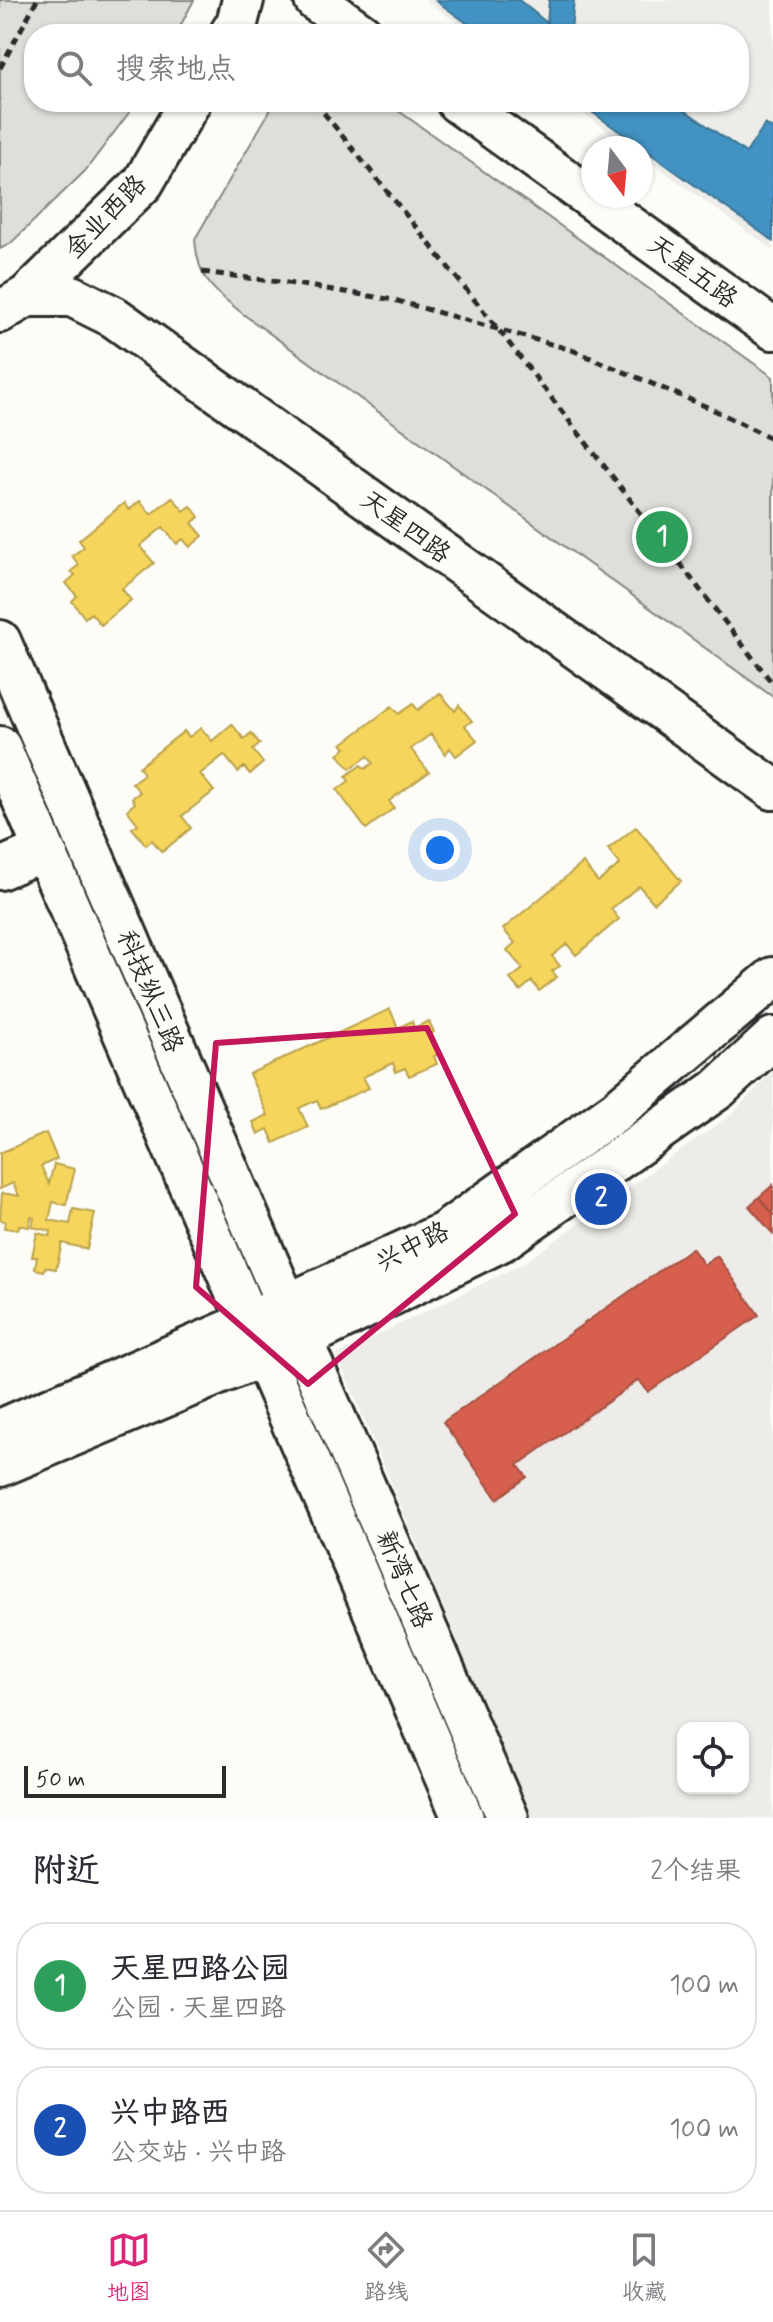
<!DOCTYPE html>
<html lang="zh">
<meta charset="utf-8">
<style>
body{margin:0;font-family:Mynerve,"LXGW WenKai TC",sans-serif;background:#f7f7f7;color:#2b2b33}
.controls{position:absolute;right:24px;bottom:24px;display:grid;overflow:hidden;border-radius:16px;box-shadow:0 2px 6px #0004}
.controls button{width:72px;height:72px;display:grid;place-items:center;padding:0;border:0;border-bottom:2px solid #e1e1e2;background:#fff;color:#2b2b33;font:40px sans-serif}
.compass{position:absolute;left:581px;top:136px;width:72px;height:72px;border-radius:50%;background:#fff;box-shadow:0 2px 6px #0004;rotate:164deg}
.scale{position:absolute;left:24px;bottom:20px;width:202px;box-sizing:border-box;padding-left:8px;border:4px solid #2b2b2b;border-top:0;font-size:22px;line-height:28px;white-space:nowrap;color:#2b2b2b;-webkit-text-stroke:6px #fdfcf7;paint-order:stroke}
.you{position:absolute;left:440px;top:850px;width:28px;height:28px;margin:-20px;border:6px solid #fff;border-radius:50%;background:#1a73e8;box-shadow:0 0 0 12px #1a73e833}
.badge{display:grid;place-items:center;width:52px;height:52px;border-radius:50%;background:#db2777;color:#fff;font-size:26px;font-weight:700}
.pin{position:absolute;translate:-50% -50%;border:4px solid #fff;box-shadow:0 2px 8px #0006}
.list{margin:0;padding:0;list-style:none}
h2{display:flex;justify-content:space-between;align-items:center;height:104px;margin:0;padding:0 32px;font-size:34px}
h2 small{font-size:26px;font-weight:400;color:#7c7c81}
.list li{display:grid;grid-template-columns:52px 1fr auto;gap:24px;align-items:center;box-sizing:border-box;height:128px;margin:0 16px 16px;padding:0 16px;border:2px solid #e1e1e2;border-radius:32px}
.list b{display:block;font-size:30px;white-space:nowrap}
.list p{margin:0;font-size:26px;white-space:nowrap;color:#7c7c81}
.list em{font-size:26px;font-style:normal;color:#7c7c81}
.icon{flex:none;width:44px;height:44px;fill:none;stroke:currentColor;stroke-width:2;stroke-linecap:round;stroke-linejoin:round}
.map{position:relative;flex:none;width:773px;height:1818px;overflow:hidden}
.search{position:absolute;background:#fff;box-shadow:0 2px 6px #0004;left:24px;right:24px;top:24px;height:88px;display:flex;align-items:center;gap:20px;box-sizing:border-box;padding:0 28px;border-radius:32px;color:#7c7c81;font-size:30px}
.sheet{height:392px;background:#fff}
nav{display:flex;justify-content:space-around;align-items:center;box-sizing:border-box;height:112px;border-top:2px solid #e1e1e2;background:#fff;font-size:22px;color:#7c7c81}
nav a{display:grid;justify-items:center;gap:4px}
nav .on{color:#db2777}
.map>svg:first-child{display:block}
.built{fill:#edece8;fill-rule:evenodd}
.green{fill:#dfdeda;stroke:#858482;stroke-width:2}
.homes{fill:#f6d55c;stroke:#b9a24d;stroke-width:2}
.shops{fill:#d6604d;stroke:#a35043;stroke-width:2}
.schools{fill:#4393c3;stroke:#3c7495;stroke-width:2}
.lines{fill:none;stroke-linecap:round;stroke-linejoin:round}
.minor-casing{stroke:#2b2b2b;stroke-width:46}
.path{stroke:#2b2b2b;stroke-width:5;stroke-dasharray:8 6;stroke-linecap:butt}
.minor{stroke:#fdfcf7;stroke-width:40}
.marked{fill:none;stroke:#c2185b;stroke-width:6;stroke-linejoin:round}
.labels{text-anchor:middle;stroke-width:8;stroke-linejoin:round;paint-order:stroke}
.street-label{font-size:26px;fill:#2b2b2b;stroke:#fdfcf7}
</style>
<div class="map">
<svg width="773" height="1818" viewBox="0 0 773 1818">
<rect width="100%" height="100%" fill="#fdfcf7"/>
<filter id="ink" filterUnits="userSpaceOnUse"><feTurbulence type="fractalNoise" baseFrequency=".0125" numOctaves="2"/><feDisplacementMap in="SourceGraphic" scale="16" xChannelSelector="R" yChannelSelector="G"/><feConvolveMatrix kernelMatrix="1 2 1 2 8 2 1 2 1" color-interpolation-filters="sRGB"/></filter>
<g filter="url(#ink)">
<!-- built -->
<path class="built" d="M 425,0 L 773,0 L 773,250 L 641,155 L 641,148 L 632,148 L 567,102 L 739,102 L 739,34 L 473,34 Z
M 773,1071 L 773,1818 L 532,1818 L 337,1355 L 522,1264 L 733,1113 ZM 683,1728 L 743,1728 L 743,1788 L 683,1788 Z"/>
<!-- green -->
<path class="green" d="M 0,0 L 194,0 L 176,34 L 34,34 L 34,102 L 137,102 L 85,171 L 10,244 L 0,249 Z
M 275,102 L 386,102 L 773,377 L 773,697 L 243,314 C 212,288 198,281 195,239 Z"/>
<!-- homes -->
<path class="homes" d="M 172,497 L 184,511 L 191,506 L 199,517 L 192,523 L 203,536 L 190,547 L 183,539 L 177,544 L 163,527 L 140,546 L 154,563 L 122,589 L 131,600 L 101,625 L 91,613 L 85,618 L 72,601 L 77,596 L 66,583 L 75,575 L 71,571 L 79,565 L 72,556 L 84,547 L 79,540 L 124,503 L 129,510 L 140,501 L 151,514 Z
M 440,693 L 455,711 L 459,705 L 472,721 L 465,726 L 477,740 L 456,756 L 450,748 L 445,754 L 431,734 L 411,749 L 429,772 L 389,801 L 394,808 L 366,829 L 337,790 L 349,781 L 346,776 L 361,765 L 365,769 L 373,763 L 368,756 L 350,769 L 338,754 L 346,748 L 342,744 L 392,706 L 399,714 L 413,704 L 418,710 Z
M 232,724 L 244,739 L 251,733 L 260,744 L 253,750 L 263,763 L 250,774 L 244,767 L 238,772 L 224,755 L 200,774 L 214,791 L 182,816 L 191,828 L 162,852 L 152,840 L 146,845 L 132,828 L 138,824 L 127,810 L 135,803 L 132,798 L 140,792 L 132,783 L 144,774 L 139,767 L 184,731 L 189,737 L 201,728 L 212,741 Z
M 636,827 L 681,881 L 654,903 L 639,886 L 611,909 L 619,919 L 576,955 L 567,944 L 552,956 L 560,966 L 552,971 L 557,977 L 539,991 L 532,981 L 520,991 L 510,979 L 523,969 L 507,950 L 515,943 L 503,929 L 583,863 L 598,882 L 620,864 L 608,849 Z
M 390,1009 L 398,1028 L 412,1021 L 414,1028 L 429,1021 L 434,1032 L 431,1034 L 440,1054 L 434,1056 L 437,1064 L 409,1076 L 405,1068 L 396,1072 L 393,1063 L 363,1077 L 369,1088 L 321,1109 L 317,1100 L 299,1108 L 308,1127 L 274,1143 L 268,1129 L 258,1134 L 253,1122 L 268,1115 L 249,1074 Z
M 46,1133 L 57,1159 L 41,1166 L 49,1184 L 54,1164 L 75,1169 L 66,1205 L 53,1202 L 49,1220 L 70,1224 L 73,1209 L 95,1213 L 87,1249 L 62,1243 L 56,1269 L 45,1267 L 44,1271 L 35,1269 L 37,1257 L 32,1257 L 37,1233 L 50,1236 L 51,1231 L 32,1227 L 34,1218 L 31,1217 L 29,1227 L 19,1225 L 18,1230 L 4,1228 L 5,1221 L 0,1220 L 2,1193 L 19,1196 L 13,1183 L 0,1189 L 0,1153 Z"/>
<!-- shops -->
<path class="shops" d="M 773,1185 L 773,1214 L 759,1197 Z
M 773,1185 L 773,1234 L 749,1206 Z
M 692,1248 L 704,1265 L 717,1256 L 759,1315 L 648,1392 L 639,1380 L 518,1465 L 527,1477 L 497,1499 L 443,1422 Z"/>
<!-- schools -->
<path class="schools" d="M 435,0 L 519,0 L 547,23 L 549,0 L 574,0 L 571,31 L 576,34 L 482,34 Z
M 578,102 L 673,102 L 746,153 L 765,124 L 773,129 L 773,241 Z"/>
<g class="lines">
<!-- minor casing -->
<g class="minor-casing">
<path id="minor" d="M 315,0 L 362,34
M 230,34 L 237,23 L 243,0
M 457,102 L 773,329
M 27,296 L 72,296 L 114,317 L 773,789
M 0,312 L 27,296 L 143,183 L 190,102
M 0,641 L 508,1818
M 0,747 L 463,1818
M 0,869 L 44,850
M 0,1430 L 249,1322 L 444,1233 L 617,1110 L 773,978
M 0,1466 L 302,1339 L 503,1240 L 718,1089 L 773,1038"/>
</g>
<!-- path -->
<path class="path" d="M 0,68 L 37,0
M 315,102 L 498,329 L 773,684
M 202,272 L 302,285 L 394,300 L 572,350 L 712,409 L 773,439"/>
<!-- minor -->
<use href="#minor" class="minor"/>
</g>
</g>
<!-- marked area -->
<path class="marked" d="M 427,1028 L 515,1214 L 308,1384 L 196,1287 L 216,1043 Z"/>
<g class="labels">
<!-- street labels -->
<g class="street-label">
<text transform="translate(105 216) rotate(-46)" y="9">金业西路</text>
<text transform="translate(693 271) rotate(36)" y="9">天星五路</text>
<text transform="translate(406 526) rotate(36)" y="9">天星四路</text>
<text transform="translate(151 991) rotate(67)" y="9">科技纵三路</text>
<text transform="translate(412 1246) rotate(-27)" y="9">兴中路</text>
<text transform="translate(405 1579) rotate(67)" y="9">新湾七路</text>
</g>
</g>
</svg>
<div class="controls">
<button><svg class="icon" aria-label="locate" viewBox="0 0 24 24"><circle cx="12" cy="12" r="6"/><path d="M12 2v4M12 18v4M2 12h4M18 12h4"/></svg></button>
</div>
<svg class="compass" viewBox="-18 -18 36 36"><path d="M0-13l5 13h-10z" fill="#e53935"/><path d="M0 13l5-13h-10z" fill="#7c7c81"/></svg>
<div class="scale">50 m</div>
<div class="you"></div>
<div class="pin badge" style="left:662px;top:537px;background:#2e9e5b">1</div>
<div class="pin badge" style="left:601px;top:1199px;background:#1a4fb4">2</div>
<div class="search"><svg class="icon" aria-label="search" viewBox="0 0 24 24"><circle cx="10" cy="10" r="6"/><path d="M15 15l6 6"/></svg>搜索地点</div>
</div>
<section class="sheet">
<h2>附近<small>2个结果</small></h2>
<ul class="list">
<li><span class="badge" style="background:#2e9e5b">1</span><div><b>天星四路公园</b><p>公园 · 天星四路</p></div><em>100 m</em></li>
<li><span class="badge" style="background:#1a4fb4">2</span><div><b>兴中路西</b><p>公交站 · 兴中路</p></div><em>100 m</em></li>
</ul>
</section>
<nav>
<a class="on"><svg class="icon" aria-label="map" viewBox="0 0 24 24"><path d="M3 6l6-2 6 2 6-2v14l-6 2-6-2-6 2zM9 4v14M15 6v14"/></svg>地图</a>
<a><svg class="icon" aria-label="directions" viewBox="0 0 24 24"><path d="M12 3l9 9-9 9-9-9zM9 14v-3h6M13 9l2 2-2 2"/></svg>路线</a>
<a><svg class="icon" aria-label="saved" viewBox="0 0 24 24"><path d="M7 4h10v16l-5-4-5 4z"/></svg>收藏</a>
</nav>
